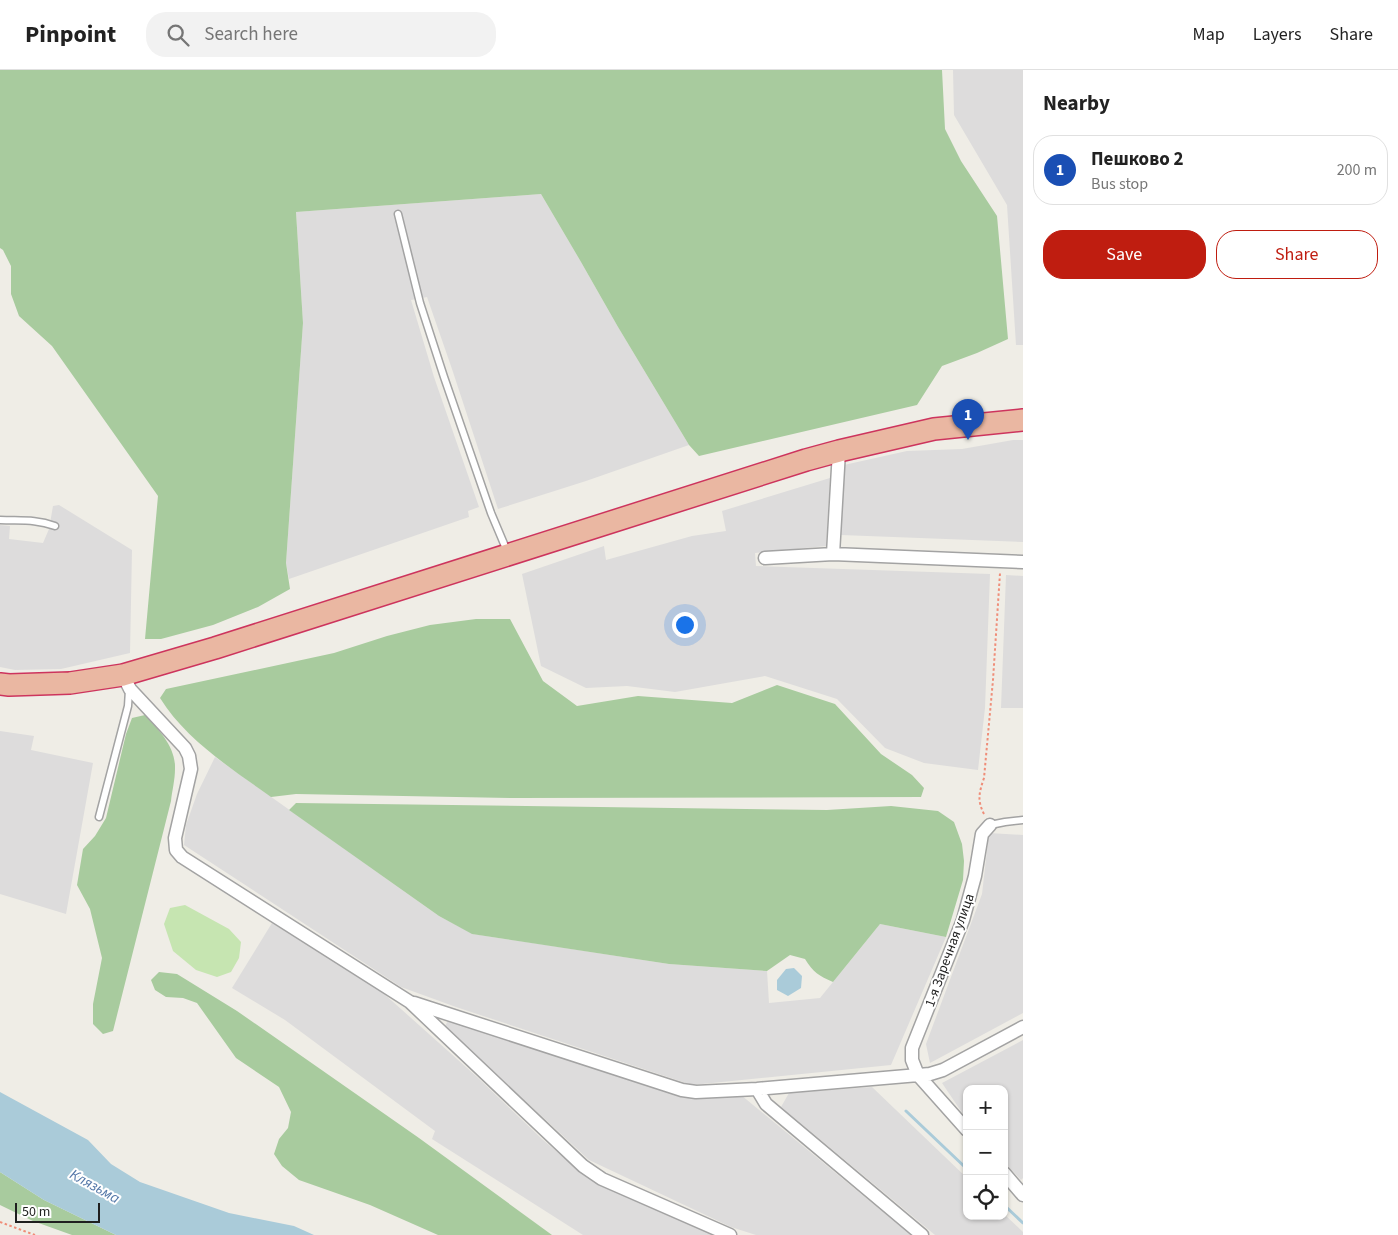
<!DOCTYPE html>
<meta charset="utf-8">
<style>
body{margin:0;font-family:"Source Sans 3",sans-serif;background:#f2f2f2;color:#222}
.controls{position:absolute;right:15px;bottom:15px;display:grid;overflow:hidden;border-radius:10px;box-shadow:0 1px 4px #0004}
.controls button{width:45px;height:45px;display:grid;place-items:center;padding:0;border:0;border-bottom:1px solid #e0e0e0;background:#fff;color:#222;font:25px sans-serif}
.scale{position:absolute;left:15px;bottom:12px;width:85px;box-sizing:border-box;padding-left:5px;border:2px solid #1f1f1f;border-top:0;font-size:14px;line-height:18px;white-space:nowrap;color:#1f1f1f;-webkit-text-stroke:4px #fff;paint-order:stroke}
.you{position:absolute;left:684px;top:554px;width:18px;height:18px;margin:-12px;border:4px solid #fff;border-radius:50%;background:#1a73e8;box-shadow:0 0 0 8px #1a73e833}
.badge{display:grid;place-items:center;width:32px;height:32px;border-radius:50%;background:#bf1d10;color:#fff;font-size:16px;font-weight:700}
.pin{position:absolute;translate:-50% -41px;filter:drop-shadow(0 1px 2px #0008)}
.pin::after{content:'';position:absolute;top:26px;width:18px;height:15px;background:inherit;clip-path:polygon(0 0,100% 0,50% 100%)}
.list{margin:0;padding:0;list-style:none}
h2{display:flex;justify-content:space-between;align-items:center;height:65px;margin:0;padding:0 20px;font-size:21px}
h2 small{font-size:16px;font-weight:400;color:#767676}
.list li{display:grid;grid-template-columns:32px 1fr auto;gap:15px;align-items:center;box-sizing:border-box;height:70px;margin:0 10px 10px;padding:0 10px;border:1px solid #e0e0e0;border-radius:20px}
.list b{display:block;font-size:19px;white-space:nowrap}
.list p{margin:0;font-size:16px;white-space:nowrap;color:#767676}
.list em{font-size:16px;font-style:normal;color:#767676}
.actions{display:flex;gap:10px;padding:15px 20px}
.actions a{flex:1;padding:11px 0;border:1px solid #bf1d10;border-radius:20px;text-align:center;font-size:18px;color:#bf1d10}
.actions .main{background:#bf1d10;color:#fff}
.icon{flex:none;width:28px;height:28px;fill:none;stroke:currentColor;stroke-width:2;stroke-linecap:round;stroke-linejoin:round}
.map{position:relative;flex:none;width:1023px;height:1165px;overflow:hidden}
header{display:flex;align-items:center;gap:30px;box-sizing:border-box;height:70px;padding:0 25px;background:#fff;border-bottom:1px solid #e0e0e0}
header strong{font-size:24px}
nav{display:flex;gap:28px;margin-inline-start:auto;font-size:18px}
.search{width:350px;height:45px;background:#f2f2f2;display:flex;align-items:center;gap:12px;box-sizing:border-box;padding:0 18px;border-radius:20px;color:#767676;font-size:19px}
main{display:flex}
aside{flex:1;background:#fff}
.map>svg:first-child{display:block}
.residential{fill:#dddcdc}
.grass{fill:#c6e5b1}
.forest{fill:#a8cb9e}
.water{fill:#aacbd9}
.lines{fill:none;stroke-linecap:round;stroke-linejoin:round}
.stream{stroke:#aacbd9;stroke-width:3}
.service-casing{stroke:#a3a3a3;stroke-width:9}
.minor-casing{stroke:#a3a3a3;stroke-width:15}
.trunk-casing{stroke:#cd345d;stroke-width:24}
.path{stroke:#ef8d78;stroke-width:2;stroke-dasharray:2.5 2.5;stroke-linecap:butt}
.service{stroke:#fff;stroke-width:6}
.minor{stroke:#fff;stroke-width:12}
.trunk{stroke:#eab7a2;stroke-width:21}
.labels{text-anchor:middle;stroke-width:4;stroke-linejoin:round;paint-order:stroke}
.street-label{font-size:14px;fill:#1f1f1f;stroke:#fff}
.water-label{font-size:15px;font-style:italic;fill:#5377a8;stroke:#fff}
</style>
<header>
<strong>Pinpoint</strong>
<div class="search"><svg class="icon" aria-label="search" viewBox="0 0 24 24"><circle cx="10" cy="10" r="6"/><path d="M15 15l6 6"/></svg>Search here</div>
<nav><a>Map</a><a>Layers</a><a>Share</a></nav>
</header>
<main>
<div class="map">
<svg width="1023" height="1165" viewBox="0 0 1023 1165">
<rect width="100%" height="100%" fill="#efede6"/>
<!-- residential -->
<path class="residential" d="M 953,0 L 1023,0 L 1023,275 L 1016,275 L 1007,135 L 954,45 Z
M 541,124 L 581,192 L 618,257 L 689,375 L 586,411 L 498,439 L 452,299 L 427,227 L 411,230 L 434,307 L 479,437 L 468,441 L 469,447 L 289,509 L 286,493 L 303,253 L 296,142 Z
M 1013,370 L 1023,370 L 1023,472 L 841,465 L 844,395 L 907,381 L 962,379 Z
M 830,408 L 826,476 L 755,483 L 756,496 L 990,504 L 985,638 L 978,700 L 924,693 L 885,678 L 837,629 L 765,606 L 675,622 L 627,616 L 586,618 L 541,596 L 522,504 L 604,476 L 606,490 L 692,466 L 726,461 L 722,441 Z
M 59,435 L 132,480 L 130,583 L 61,599 L 15,600 L 0,597 L 0,455 L 10,456 L 9,469 L 43,473 L 49,459 L 53,436 Z
M 1006,505 L 1023,506 L 1023,638 L 1001,638 Z
M 0,661 L 34,666 L 31,680 L 93,693 L 66,844 L 0,824 Z
M 215,687 L 439,846 L 473,864 L 669,894 L 767,901 L 769,933 L 820,928 L 880,854 L 946,867 L 891,995 L 692,1015 L 456,937 L 401,917 L 184,775 L 186,755 L 197,724 Z
M 989,763 L 1023,765 L 1023,943 L 930,993 L 926,974 L 982,824 Z
M 272,853 L 373,914 L 476,1006 L 542,1069 L 583,1104 L 717,1165 L 583,1165 L 432,1069 L 435,1061 L 285,950 L 232,918 Z
M 449,949 L 696,1028 L 741,1025 L 911,1165 L 756,1165 L 731,1157 L 589,1090 L 445,956 Z
M 1023,970 L 1023,1108 L 1021,1110 L 1004,1092 L 1004,1019 L 967,1019 L 967,1050 L 942,1013 Z
M 872,1017 L 967,1108 L 967,1146 L 1004,1146 L 1004,1144 L 1023,1162 L 1023,1165 L 935,1165 L 781,1037 L 789,1023 Z"/>
<!-- grass -->
<path class="grass" d="M 185,835 L 229,859 L 241,872 L 239,888 L 231,902 L 217,907 L 196,900 L 173,881 L 164,854 L 170,838 Z"/>
<!-- forest -->
<path class="forest" d="M 0,0 L 942,0 L 945,59 L 961,91 L 997,146 L 1008,269 L 977,283 L 942,296 L 917,335 L 699,386 L 689,375 L 618,257 L 581,192 L 541,124 L 296,142 L 303,253 L 286,493 L 290,519 L 258,537 L 213,555 L 161,569 L 145,569 L 158,426 L 52,276 L 19,246 L 11,224 L 11,196 L 3,180 L 0,178 Z
M 476,549 L 510,549 L 543,611 L 577,636 L 638,626 L 732,633 L 777,615 L 835,634 L 881,684 L 912,705 L 924,718 L 921,727 L 514,728 L 296,724 L 271,727 C 232,699 186,670 160,628 L 166,619 L 334,583 L 387,566 L 430,555 Z
M 145,645 C 159,660 176,677 175,699 C 175,710 172,721 171,731 L 113,961 L 103,964 L 93,954 L 93,934 L 102,888 L 90,839 L 77,815 L 83,779 L 95,766 L 106,748 L 126,664 L 132,648 Z
M 296,733 L 827,740 L 891,736 L 938,741 L 954,752 L 962,774 L 964,791 L 963,810 L 946,867 L 880,854 L 833,912 C 819,906 813,902 805,889 L 790,885 L 767,901 L 669,894 L 472,864 L 439,846 L 289,740 Z
M 159,902 L 177,904 L 237,941 L 419,1068 L 552,1165 L 438,1165 L 370,1135 L 299,1110 L 282,1096 L 274,1084 L 279,1069 L 288,1058 L 291,1042 L 279,1017 L 236,988 L 197,933 L 183,928 L 166,927 L 155,920 L 151,910 Z
M 0,1102 L 44,1130 L 116,1165 L 72,1165 L 33,1151 L 0,1135 Z"/>
<!-- water -->
<path class="water" d="M 794,898 L 802,906 L 801,918 L 788,926 L 777,920 L 777,910 L 786,899 Z
M 0,1022 L 88,1070 L 111,1094 L 140,1112 L 229,1143 L 294,1156 L 314,1165 L 116,1165 L 44,1130 L 0,1102 Z"/>
<g class="lines">
<!-- stream -->
<path class="stream" d="M 906,1041 L 967,1099
M 1004,1135 L 1023,1153"/>
<!-- service casing -->
<g class="service-casing">
<path id="service" d="M 398,144 L 420,233 L 444,307 L 491,443 L 507,481
M 0,450 C 21,451 35,449 55,456
M 99,747 L 128,636 L 129,620
M 990,755 L 1005,752 L 1023,750"/>
</g>
<!-- minor casing -->
<g class="minor-casing">
<path id="minor" d="M 833,484 L 839,381
M 765,488 L 833,484 L 1023,492
M 123,605 L 130,619 L 185,678 L 189,686 L 191,699 L 175,768 L 176,780 L 182,787 L 410,932 L 583,1096 L 602,1109 L 730,1165
M 414,933 L 682,1020 L 696,1022 L 757,1019 L 930,1004 L 943,1000 L 1023,957
M 757,1019 L 766,1034 L 922,1165
M 967,1060 L 918,1005 L 912,990 L 912,978 L 963,850 L 975,806 L 982,764 L 990,755
M 1004,1103 L 1023,1125"/>
</g>
<!-- trunk casing -->
<g class="trunk-casing">
<path id="trunk" d="M 0,614 L 9,615 L 70,613 L 123,605 L 215,578 L 806,390 L 839,381 L 934,359 L 1023,350"/>
</g>
<!-- path -->
<path class="path" d="M 984,744 C 977,730 979,723 984,708 L 993,610 L 1000,503
M 0,1152 L 35,1165"/>
<!-- service -->
<use href="#service" class="service"/>
<!-- minor -->
<use href="#minor" class="minor"/>
<!-- trunk -->
<use href="#trunk" class="trunk"/>
</g>
<g class="labels">
<!-- street labels -->
<g class="street-label">
<text transform="translate(949 880) rotate(-70)" y="5">1-я Заречная улица</text>
</g>
<!-- water labels -->
<g class="water-label">
<text transform="translate(95 1116) rotate(29)" y="5">Клязьма</text>
</g>
</g>
</svg>
<div class="controls">
<button>+</button>
<button>−</button>
<button><svg class="icon" aria-label="locate" viewBox="0 0 24 24"><circle cx="12" cy="12" r="6"/><path d="M12 2v4M12 18v4M2 12h4M18 12h4"/></svg></button>
</div>
<div class="scale">50 m</div>
<div class="you"></div>
<div class="pin badge" style="left:968px;top:370px;background:#1a4fb4">1</div>
</div>
<aside>
<h2>Nearby<small></small></h2>
<ul class="list">
<li><span class="badge" style="background:#1a4fb4">1</span><div><b>Пешково 2</b><p>Bus stop</p></div><em>200 m</em></li>
</ul>
<div class="actions"><a class="main">Save</a><a>Share</a></div>
</aside>
</main>
